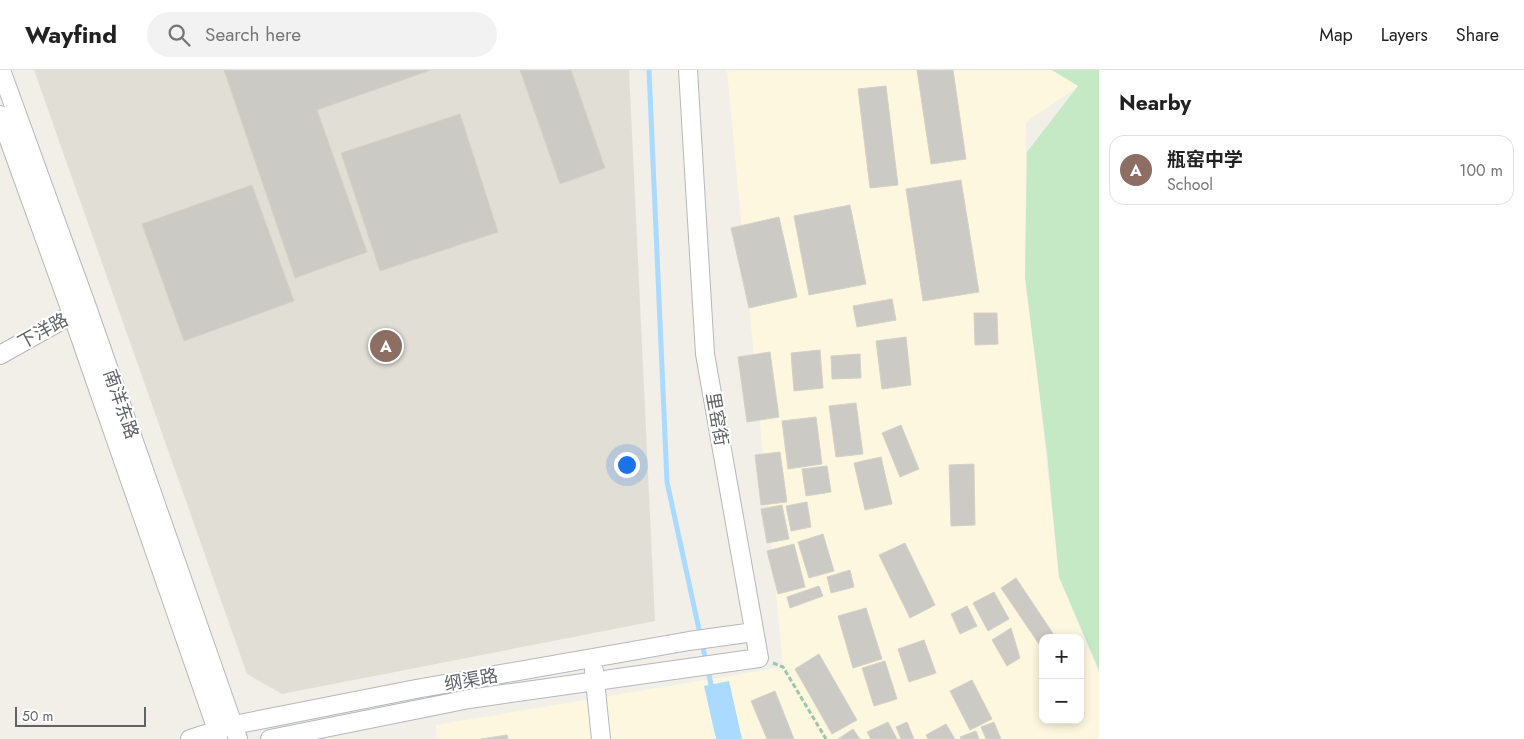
<!DOCTYPE html>
<meta charset="utf-8">
<style>
body{margin:0;font-family:Jost,"Noto Sans SC",sans-serif;background:#f2f2f2;color:#222}
.controls{position:absolute;right:15px;bottom:15px;display:grid;overflow:hidden;border-radius:10px;box-shadow:0 2px 8px #0003}
.controls button{width:45px;height:45px;display:grid;place-items:center;padding:0;border:0;border-bottom:1px solid #e0e0e0;background:#fff;color:#222;font:25px sans-serif}
.scale{position:absolute;left:15px;bottom:12px;width:131px;box-sizing:border-box;padding-left:5px;border:2px solid #5f6368;border-top:0;font-size:14px;line-height:18px;white-space:nowrap;color:#5f6368;-webkit-text-stroke:4px #fff;paint-order:stroke}
.you{position:absolute;left:626px;top:394px;width:18px;height:18px;margin:-12px;border:4px solid #fff;border-radius:50%;background:#1a73e8;box-shadow:0 0 0 8px #1a73e833}
.badge{display:grid;place-items:center;width:32px;height:32px;border-radius:50%;background:#1a73e8;color:#fff;font-size:16px;font-weight:700}
.pin{position:absolute;translate:-50% -50%;border:2px solid #fff;box-shadow:0 1px 5px #0006}
.list{margin:0;padding:0;list-style:none}
h2{display:flex;justify-content:space-between;align-items:center;height:65px;margin:0;padding:0 20px;font-size:21px}
h2 small{font-size:16px;font-weight:400;color:#767676}
.list li{display:grid;grid-template-columns:32px 1fr auto;gap:15px;align-items:center;box-sizing:border-box;height:70px;margin:0 10px 10px;padding:0 10px;border:1px solid #e0e0e0;border-radius:15px}
.list b{display:block;font-size:19px;white-space:nowrap}
.list p{margin:0;font-size:16px;white-space:nowrap;color:#767676}
.list em{font-size:16px;font-style:normal;color:#767676}
.icon{flex:none;width:28px;height:28px;fill:none;stroke:currentColor;stroke-width:2;stroke-linecap:round;stroke-linejoin:round}
.map{position:relative;flex:none;width:1099px;height:669px;overflow:hidden}
header{display:flex;align-items:center;gap:30px;box-sizing:border-box;height:70px;padding:0 25px;background:#fff;border-bottom:1px solid #e0e0e0}
header strong{font-size:24px}
nav{display:flex;gap:28px;margin-inline-start:auto;font-size:18px}
.search{width:350px;height:45px;background:#f2f2f2;display:flex;align-items:center;gap:12px;box-sizing:border-box;padding:0 18px;border-radius:28px;color:#767676;font-size:19px}
main{display:flex}
aside{flex:1;background:#fff}
.map>svg:first-child{display:block}
.commercial{fill:#fef7e0;fill-rule:evenodd}
.education{fill:#e1ded6}
.green{fill:#c5e8c5}
.water{fill:#aadaff}
.lines{fill:none;stroke-linecap:round;stroke-linejoin:round}
.stream{stroke:#aadaff;stroke-width:5}
.building{fill:#cccac5;stroke:#d6d1c6}
.minor-casing{stroke:#b5b8bc;stroke-width:20}
.path{stroke:#9cc7a9;stroke-width:3;stroke-dasharray:5 2.5;stroke-linecap:butt}
.minor{stroke:#fff;stroke-width:18}
.labels{text-anchor:middle;stroke-width:4.5;stroke-linejoin:round;paint-order:stroke}
.street-label{font-size:18px;fill:#5f6368;stroke:#fff}
</style>
<header>
<strong>Wayfind</strong>
<div class="search"><svg class="icon" aria-label="search" viewBox="0 0 24 24"><circle cx="10" cy="10" r="6"/><path d="M15 15l6 6"/></svg>Search here</div>
<nav><a>Map</a><a>Layers</a><a>Share</a></nav>
</header>
<main>
<div class="map">
<svg width="1099" height="669" viewBox="0 0 1099 669">
<rect width="100%" height="100%" fill="#f1efe8"/>
<!-- commercial -->
<path class="commercial" d="M 727,0 L 1055,0 L 1079,16 L 1026,52 L 1025,189 L 1059,507 L 1099,604 L 1099,669 L 436,669 L 436,655 L 783,597 ZM 1043,568 L 1080,568 L 1080,650 L 1043,650 Z"/>
<!-- education -->
<path class="education" d="M 34,0 L 629,0 L 655,551 L 282,624 L 247,604 Z"/>
<!-- green -->
<path class="green" d="M 1052,0 L 1099,0 L 1099,600 L 1059,507 L 1047,383 L 1025,208 L 1027,82 L 1078,16 Z"/>
<!-- water -->
<path class="water" d="M 729,611 L 742,669 L 716,669 L 704,616 Z"/>
<g class="lines">
<!-- stream -->
<path class="stream" d="M 649,0 L 667,412 L 712,619"/>
</g>
<!-- building -->
<path class="building" d="M 224,0 L 431,0 L 317,40 L 367,182 L 295,208 Z
M 520,0 L 571,0 L 605,98 L 560,114 Z
M 917,0 L 953,0 L 966,89 L 931,94 Z
M 886,16 L 898,115 L 870,118 L 858,19 Z
M 460,44 L 498,162 L 380,201 L 341,83 Z
M 961,110 L 979,222 L 923,231 L 906,119 Z
M 252,115 L 294,231 L 184,271 L 142,154 Z
M 850,135 L 866,214 L 809,225 L 794,146 Z
M 779,147 L 797,227 L 749,238 L 731,158 Z
M 892,229 L 896,250 L 857,257 L 853,236 Z
M 974,243 L 997,243 L 998,274 L 975,275 Z
M 906,267 L 911,315 L 882,319 L 876,271 Z
M 820,280 L 823,318 L 794,321 L 791,283 Z
M 770,282 L 779,347 L 747,352 L 738,287 Z
M 860,284 L 861,308 L 832,309 L 831,286 Z
M 856,333 L 863,384 L 836,387 L 829,336 Z
M 816,347 L 822,394 L 788,399 L 782,351 Z
M 901,355 L 919,399 L 900,407 L 882,363 Z
M 780,382 L 787,432 L 761,435 L 755,385 Z
M 881,387 L 892,434 L 865,440 L 854,393 Z
M 974,394 L 975,455 L 951,456 L 949,395 Z
M 827,396 L 831,422 L 806,426 L 802,399 Z
M 807,432 L 811,457 L 791,461 L 786,436 Z
M 782,435 L 789,469 L 767,473 L 761,439 Z
M 823,464 L 834,501 L 809,508 L 798,472 Z
M 905,473 L 935,535 L 910,548 L 879,485 Z
M 794,474 L 805,517 L 778,524 L 767,481 Z
M 850,500 L 854,517 L 831,523 L 827,507 Z
M 1016,508 L 1056,568 L 1043,568 L 1043,580 L 1001,518 Z
M 819,516 L 823,526 L 790,538 L 787,527 Z
M 994,522 L 1009,549 L 988,561 L 973,533 Z
M 967,536 L 977,556 L 960,564 L 951,544 Z
M 866,538 L 882,589 L 853,598 L 838,546 Z
M 1011,558 L 1020,588 L 1007,596 L 992,570 Z
M 924,570 L 936,603 L 909,612 L 898,579 Z
M 819,584 L 857,650 L 832,664 L 795,599 Z
M 885,591 L 897,629 L 874,636 L 862,598 Z
M 972,610 L 992,649 L 970,660 L 950,621 Z
M 775,621 L 794,669 L 767,669 L 751,631 Z
M 888,652 L 897,669 L 871,669 L 867,662 Z
M 907,652 L 914,669 L 901,669 L 896,657 Z
M 994,652 L 1001,669 L 986,669 L 981,657 Z
M 946,654 L 955,669 L 928,669 L 926,665 Z
M 853,659 L 860,669 L 838,669 Z
M 976,661 L 979,669 L 961,669 L 960,667 Z
M 507,665 L 508,669 L 481,669 Z"/>
<g class="lines">
<!-- minor casing -->
<g class="minor-casing">
<path id="minor" d="M 1,0 L 87,237 L 238,669
M 0,45 L 72,244 L 217,660 L 218,669
M 0,285 L 82,239
M 594,601 L 601,669
M 190,669 L 234,655 L 416,619 L 689,571 L 754,562
M 270,669 L 469,629 L 759,588 L 705,284 L 688,0"/>
</g>
<!-- path -->
<path class="path" d="M 773,593 L 783,597 L 826,669"/>
<!-- minor -->
<use href="#minor" class="minor"/>
</g>
<g class="labels">
<!-- street labels -->
<g class="street-label">
<text transform="translate(43 261) rotate(-29)" y="6">下洋路</text>
<text transform="translate(121 334) rotate(71)" y="6">南洋东路</text>
<text transform="translate(717 349) rotate(80)" y="6">里窑街</text>
<text transform="translate(471 610) rotate(-10)" y="6">纲渠路</text>
</g>
</g>
</svg>
<div class="controls">
<button>+</button>
<button>−</button>
</div>
<div class="scale">50 m</div>
<div class="you"></div>
<div class="pin badge" style="left:386px;top:276px;background:#8d6e63">A</div>
</div>
<aside>
<h2>Nearby<small></small></h2>
<ul class="list">
<li><span class="badge" style="background:#8d6e63">A</span><div><b>瓶窑中学</b><p>School</p></div><em>100 m</em></li>
</ul>
</aside>
</main>
